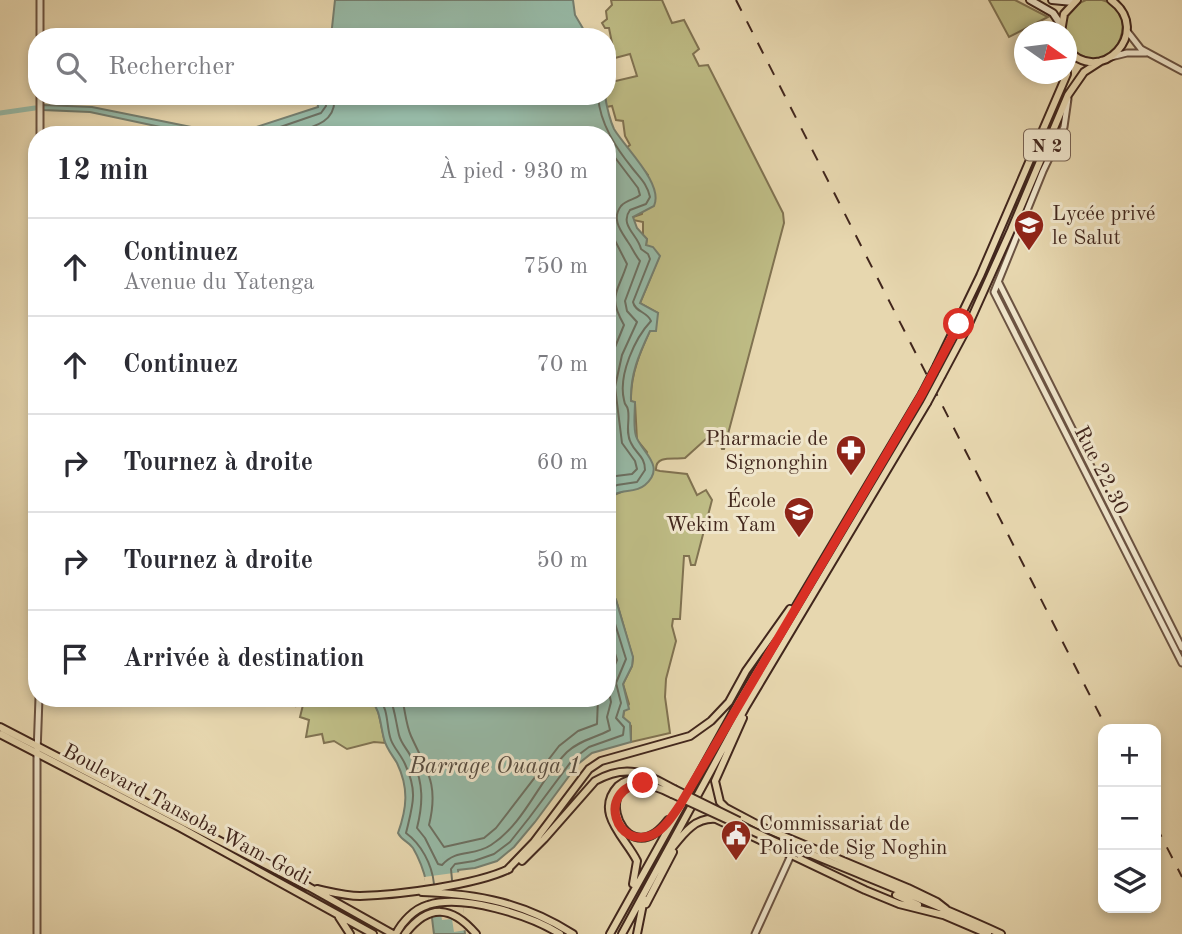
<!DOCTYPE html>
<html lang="fr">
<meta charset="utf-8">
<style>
body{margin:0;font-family:"Old Standard TT",serif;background:#f7f7f7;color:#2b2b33}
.controls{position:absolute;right:21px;bottom:21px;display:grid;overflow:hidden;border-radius:14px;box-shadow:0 4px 10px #0003}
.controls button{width:63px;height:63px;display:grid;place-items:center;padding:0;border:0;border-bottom:2px solid #e1e1e2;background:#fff;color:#2b2b33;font:35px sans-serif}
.compass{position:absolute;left:1014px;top:21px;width:63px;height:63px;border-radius:50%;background:#fff;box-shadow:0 4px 10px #0003;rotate:104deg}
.stop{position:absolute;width:21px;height:21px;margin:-16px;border:5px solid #d93025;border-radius:50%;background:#fff}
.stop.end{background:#d93025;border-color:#fff;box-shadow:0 2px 7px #0008}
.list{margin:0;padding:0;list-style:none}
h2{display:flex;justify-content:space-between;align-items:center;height:91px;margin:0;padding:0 28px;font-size:30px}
h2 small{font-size:23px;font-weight:400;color:#7c7c81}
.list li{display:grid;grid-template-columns:46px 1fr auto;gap:21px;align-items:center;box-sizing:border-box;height:98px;padding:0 28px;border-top:2px solid #e1e1e2}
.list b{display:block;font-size:26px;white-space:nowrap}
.list p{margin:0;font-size:23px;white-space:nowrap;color:#7c7c81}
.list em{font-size:23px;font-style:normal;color:#7c7c81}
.icon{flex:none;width:38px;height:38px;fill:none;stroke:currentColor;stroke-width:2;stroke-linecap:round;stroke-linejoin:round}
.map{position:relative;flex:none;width:1182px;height:934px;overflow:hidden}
.search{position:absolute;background:#fff;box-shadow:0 4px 10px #0003;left:28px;top:28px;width:588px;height:77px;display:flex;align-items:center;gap:18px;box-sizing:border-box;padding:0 24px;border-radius:28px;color:#7c7c81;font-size:26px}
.panel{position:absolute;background:#fff;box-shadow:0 4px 10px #0003;left:28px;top:126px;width:588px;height:581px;border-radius:28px}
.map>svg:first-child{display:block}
.green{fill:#bebc85;stroke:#807251;stroke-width:2}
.water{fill:#97baa7;stroke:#757f70;stroke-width:2}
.pier{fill:#e7d7af}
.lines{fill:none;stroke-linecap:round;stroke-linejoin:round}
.shore{stroke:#6c7062;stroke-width:2}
.canal{stroke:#97baa7;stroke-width:5}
.tertiary-casing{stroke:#6b5342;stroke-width:9}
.secondary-casing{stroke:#42271d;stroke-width:10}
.primary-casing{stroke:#42271d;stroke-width:10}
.tertiary{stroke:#efe5cb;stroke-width:5}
.secondary{stroke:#efe5cb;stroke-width:6}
.primary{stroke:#e7d7af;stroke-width:6}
.rail{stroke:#42271d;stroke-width:2;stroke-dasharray:12 12;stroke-linecap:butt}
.primary-bridge-casing{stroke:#42271d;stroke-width:10;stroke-linecap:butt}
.primary-bridge{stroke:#e7d7af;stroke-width:6}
.route{stroke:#d93025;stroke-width:9}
.labels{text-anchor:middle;stroke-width:6;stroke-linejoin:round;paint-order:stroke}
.shield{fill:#efe5cb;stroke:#766051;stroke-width:2}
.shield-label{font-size:19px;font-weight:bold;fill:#42271d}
.poi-label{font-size:21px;fill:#42271d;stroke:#efe5cb;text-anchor:start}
.street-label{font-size:21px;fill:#42271d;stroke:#efe5cb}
.water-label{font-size:23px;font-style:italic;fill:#574c40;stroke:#efe5cb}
</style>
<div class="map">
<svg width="1182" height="934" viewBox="0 0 1182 934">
<rect width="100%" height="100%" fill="#e7d7af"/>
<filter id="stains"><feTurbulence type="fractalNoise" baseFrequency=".00286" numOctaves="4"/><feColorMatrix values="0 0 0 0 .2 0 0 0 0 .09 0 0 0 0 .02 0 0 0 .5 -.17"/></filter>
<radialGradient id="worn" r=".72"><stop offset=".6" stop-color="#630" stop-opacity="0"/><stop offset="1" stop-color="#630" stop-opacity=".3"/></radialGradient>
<!-- green -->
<path class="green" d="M 611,0 L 662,0 L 672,23 L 684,20 L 699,49 L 693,54 L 699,66 L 708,65 L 783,213 L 784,223 L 724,449 L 722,449 L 719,441 L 706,439 L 685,458 C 676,460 655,454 656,470 L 660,471 L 687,474 L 697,495 L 706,490 L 712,500 L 695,565 L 691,565 L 689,556 L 684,556 L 680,619 L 673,619 L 672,626 L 676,641 L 666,679 L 665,697 L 670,733 L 631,742 L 631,726 L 623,718 L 624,711 L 629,704 L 623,684 L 632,666 L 633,658 L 616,600 L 607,584 L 607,504 L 614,495 L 626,490 L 647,452 L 637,440 L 635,403 L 631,401 C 630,369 645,342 658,313 L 640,303 L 659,257 L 646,245 L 647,239 L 643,235 L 643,222 L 633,220 L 633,217 L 642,214 L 648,175 L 626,148 L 630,145 L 625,136 L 623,121 L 616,120 L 612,106 L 606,107 L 605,96 L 607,96 L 607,83 L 637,76 L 630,54 L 615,58 L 609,28 L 605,28 L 602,23 L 607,19 L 606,11 L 612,5 Z
M 989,0 L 1015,0 L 1048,17 L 1009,37 Z
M 1086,0 C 1091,0 1097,0 1102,0 C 1142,9 1118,77 1079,54 C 1069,49 1067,42 1066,32 L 1064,32 C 1066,16 1070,6 1086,0 Z
M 295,698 L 370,698 L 377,706 L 385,743 L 374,742 L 347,749 L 334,741 L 324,743 L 322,734 L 306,737 L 309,720 L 300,717 L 303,705 L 296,706 Z"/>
<!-- water -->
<path class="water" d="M 335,0 L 573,0 L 575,15 L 588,37 L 331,37 Z
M 317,96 L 605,96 C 607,108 609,118 614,129 C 626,149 664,184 654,206 L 633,217 L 637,228 L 647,239 L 646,245 L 653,247 L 660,256 L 640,303 L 658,313 L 656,331 L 650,331 C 639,354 630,375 631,401 L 635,402 C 635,413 633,426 636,436 C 641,452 667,466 645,485 C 632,496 615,485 607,504 L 607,135 L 243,135 L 248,134 L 253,128 L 318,107 Z
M 43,105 L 92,107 L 231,135 L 198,135 L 90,112 L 43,110 Z
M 607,584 L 616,600 L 633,657 L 632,666 L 623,684 L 629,709 L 624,711 L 623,717 L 630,723 L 631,742 L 592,753 L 578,764 L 535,822 L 514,847 L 497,861 L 475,868 L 458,870 L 465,934 L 434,934 C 430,904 429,875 413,848 C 408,841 402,841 398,833 C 407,808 409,788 397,763 C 393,756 386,748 384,739 C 380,724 381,711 370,698 L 607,698 Z"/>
<!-- pier -->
<path class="pier" d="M 461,872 L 461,895 L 427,894 L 424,877 Z
M 428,897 L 462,897 L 466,930 L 454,932 L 452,919 L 442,920 L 441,914 L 430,915 Z"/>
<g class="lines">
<!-- shore -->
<path class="shore" d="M 598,96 C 600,124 616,148 633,169 C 641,179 647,184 650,197 L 646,204 L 630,210 C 619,225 638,235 641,249 L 648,254 L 650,259 L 633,302 C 635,312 648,312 651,321 C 635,338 618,375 624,400 C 625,407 627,404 628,410 C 630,421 625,432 631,443 C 636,454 645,456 645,470 L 637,482 L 617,485 L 607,491
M 257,135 L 321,113 L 326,106 L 325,96
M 284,135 C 306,128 338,126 334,96
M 607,147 L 638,188 L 640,195 C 635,200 627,199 621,206 C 611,219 621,231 628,242 C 633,249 635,255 640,261 L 625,301 L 627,311 L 637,322 L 622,355 L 615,387 L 622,443 L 635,461 L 637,469 L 632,474 L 616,476 L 607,480
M 607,225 L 627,264 C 618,293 607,295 624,325 L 607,367
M 379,698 C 389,710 386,726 391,740 C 394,748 401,755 405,764 C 418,792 413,804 406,833 C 421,844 432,864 434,884
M 390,698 C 395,710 396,723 399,735 C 401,744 409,751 412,759 C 424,783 423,804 417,828 L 425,838 L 438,864 L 442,865 C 457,848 473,857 491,845 C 525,823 539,780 567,752 C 580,740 595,738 610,730 L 607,717 L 611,702 L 607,683 L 617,660 L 607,627
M 402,698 C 405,710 406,725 411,736 C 427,771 439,784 429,825 L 444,847 L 484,838 L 496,828 L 559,746 L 578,731 L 597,724 L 598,698
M 452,880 L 451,869 L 455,864 L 474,861 L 494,854 L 510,842 L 529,818 L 573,759 L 589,747 L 623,735 L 624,727 L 616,718 L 621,703 L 616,683 L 626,659 L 607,598"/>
<!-- canal -->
<path class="canal" d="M 0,113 L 35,108"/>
<!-- tertiary casing -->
<g class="tertiary-casing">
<path id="tertiary" d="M 1127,31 L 1141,49 L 1182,71
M 40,37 L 40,0
M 1111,57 L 1127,53 L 1146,53
M 1068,99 L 1064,127 L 1043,171 L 994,292 L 1182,663
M 40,135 L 40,96
M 999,283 L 1182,648
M 37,934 L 37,753 L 39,698
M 755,934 L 797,842"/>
</g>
<!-- secondary casing -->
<g class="secondary-casing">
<path id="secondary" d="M 1030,0 L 1053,13 L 1061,25
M 1052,0 L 1073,2"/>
</g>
<!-- primary casing -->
<g class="primary-casing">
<path id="primary" d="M 1061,32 L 1064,14 L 1077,0
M 1066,48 C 1100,89 1154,31 1111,0
M 937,365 L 980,276 L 1067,74 L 1066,54
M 942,375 L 967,328 L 1011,230 L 1068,95 L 1084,72 L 1101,61
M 743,718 L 715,781 L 720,802 L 726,808 L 762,827 L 908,888 L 937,902 L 946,909
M 0,727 L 309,887 L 393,934
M 0,734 L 181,828 L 373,934
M 668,820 C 619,885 579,747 672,794
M 801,850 C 868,878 936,904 1001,934
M 668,853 C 681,837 693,817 716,819 L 865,890 L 899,904 L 943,915
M 522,861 L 544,839 L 595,781 C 627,763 645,773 674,789
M 507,870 L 534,842 L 589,769 L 601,761 L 690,736 L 711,721 L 729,702 L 746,671 L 790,609
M 633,884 L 637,861 C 626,838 593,813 618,786 C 627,778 638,777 650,779
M 317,889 C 331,892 346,896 360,896 C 398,895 476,885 509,869
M 422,892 C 479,894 524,903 573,934
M 896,895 L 918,905
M 646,904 L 673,852
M 941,914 L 988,934
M 339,917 L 350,934
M 396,934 C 402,922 414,909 428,905 C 463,894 530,915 560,934
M 405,934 C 429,903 452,906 476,934
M 610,934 L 739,702 L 922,394
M 622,934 L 745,708 L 927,403
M 637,934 L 644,899"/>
</g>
<!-- tertiary -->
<use href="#tertiary" class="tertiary"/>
<!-- secondary -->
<use href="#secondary" class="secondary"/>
<!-- primary -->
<use href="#primary" class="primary"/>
<!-- rail -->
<path class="rail" d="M 736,0 L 1107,729
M 1156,826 L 1182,877"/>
<!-- primary-bridge casing -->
<g class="primary-bridge-casing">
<path id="primary-bridge" d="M 922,394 L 937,365
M 927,403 L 942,375
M 674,789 L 739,821
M 672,794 L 800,853"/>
</g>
<!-- primary-bridge -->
<use href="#primary-bridge" class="primary-bridge"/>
</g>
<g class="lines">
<!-- route -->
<path class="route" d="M 643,783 C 594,789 617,853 654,834 C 665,828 673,815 680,805 L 922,394 L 959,324"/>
</g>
<!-- icons -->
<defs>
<g id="school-pin" transform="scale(1.575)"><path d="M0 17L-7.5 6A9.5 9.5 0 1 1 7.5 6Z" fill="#8f2418" stroke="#efe5cb"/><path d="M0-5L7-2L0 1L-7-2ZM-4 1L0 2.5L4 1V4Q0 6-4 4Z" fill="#fff"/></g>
<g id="pharmacy-pin" transform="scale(1.575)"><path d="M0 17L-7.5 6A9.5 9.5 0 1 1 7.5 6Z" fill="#8f2418" stroke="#efe5cb"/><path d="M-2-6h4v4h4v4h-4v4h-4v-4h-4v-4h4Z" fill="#fff"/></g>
<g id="civic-pin" transform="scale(1.575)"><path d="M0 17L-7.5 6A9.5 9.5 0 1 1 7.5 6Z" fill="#8f2418" stroke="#efe5cb"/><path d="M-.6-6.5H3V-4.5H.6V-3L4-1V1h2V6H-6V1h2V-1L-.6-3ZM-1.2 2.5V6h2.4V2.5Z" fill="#fff"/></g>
</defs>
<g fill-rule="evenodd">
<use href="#school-pin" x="1029" y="225"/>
<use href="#pharmacy-pin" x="851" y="450"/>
<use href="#school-pin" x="799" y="512"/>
<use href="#civic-pin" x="736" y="835"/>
</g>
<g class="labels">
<!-- shield labels -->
<rect class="shield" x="1024" y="129.5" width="46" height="31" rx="5"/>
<g class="shield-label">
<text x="1047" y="152">N 2</text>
</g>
<!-- poi labels -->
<g class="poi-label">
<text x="1052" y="220">Lycée privé<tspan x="1052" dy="24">le Salut</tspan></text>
<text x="828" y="445" text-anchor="end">Pharmacie de<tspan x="828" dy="24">Signonghin</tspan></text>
<text x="776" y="507" text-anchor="end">École<tspan x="776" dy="24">Wekim Yam</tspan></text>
<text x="759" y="830">Commissariat de<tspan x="759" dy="24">Police de Sig Noghin</tspan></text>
</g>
<!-- street labels -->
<g class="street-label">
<text transform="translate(1102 470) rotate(63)" y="7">Rue 22.30</text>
<text transform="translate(187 814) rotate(28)" y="7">Boulevard Tansoba Wam-Godi</text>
</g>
<!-- water labels -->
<g class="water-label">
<text x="495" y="773">Barrage Ouaga 1</text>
</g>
</g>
<rect width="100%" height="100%" filter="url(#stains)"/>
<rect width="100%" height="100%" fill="url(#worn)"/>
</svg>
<div class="controls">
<button>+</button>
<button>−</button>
<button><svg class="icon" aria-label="layers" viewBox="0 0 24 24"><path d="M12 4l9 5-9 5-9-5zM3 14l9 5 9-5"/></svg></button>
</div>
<svg class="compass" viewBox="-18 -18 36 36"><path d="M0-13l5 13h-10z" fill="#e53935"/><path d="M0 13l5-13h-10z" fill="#7c7c81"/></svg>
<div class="stop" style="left:959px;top:324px"></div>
<div class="stop end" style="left:643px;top:783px"></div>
<div class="search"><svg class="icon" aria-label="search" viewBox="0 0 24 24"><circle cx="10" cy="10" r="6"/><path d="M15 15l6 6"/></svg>Rechercher</div>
<section class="panel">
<h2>12 min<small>À pied · 930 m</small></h2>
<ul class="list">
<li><svg class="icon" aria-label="ahead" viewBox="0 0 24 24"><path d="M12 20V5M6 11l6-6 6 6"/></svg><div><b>Continuez</b><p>Avenue du Yatenga</p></div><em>750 m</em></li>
<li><svg class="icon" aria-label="ahead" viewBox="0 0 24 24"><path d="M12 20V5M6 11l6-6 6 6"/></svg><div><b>Continuez</b></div><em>70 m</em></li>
<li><svg class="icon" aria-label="right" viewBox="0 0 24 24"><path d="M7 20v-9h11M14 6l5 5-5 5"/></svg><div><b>Tournez à droite</b></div><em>60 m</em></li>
<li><svg class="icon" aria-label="right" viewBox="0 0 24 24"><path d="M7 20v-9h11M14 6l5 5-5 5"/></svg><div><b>Tournez à droite</b></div><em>50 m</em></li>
<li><svg class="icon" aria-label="arrive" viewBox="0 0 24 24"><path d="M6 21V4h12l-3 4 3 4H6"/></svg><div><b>Arrivée à destination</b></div></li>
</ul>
</section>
</div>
